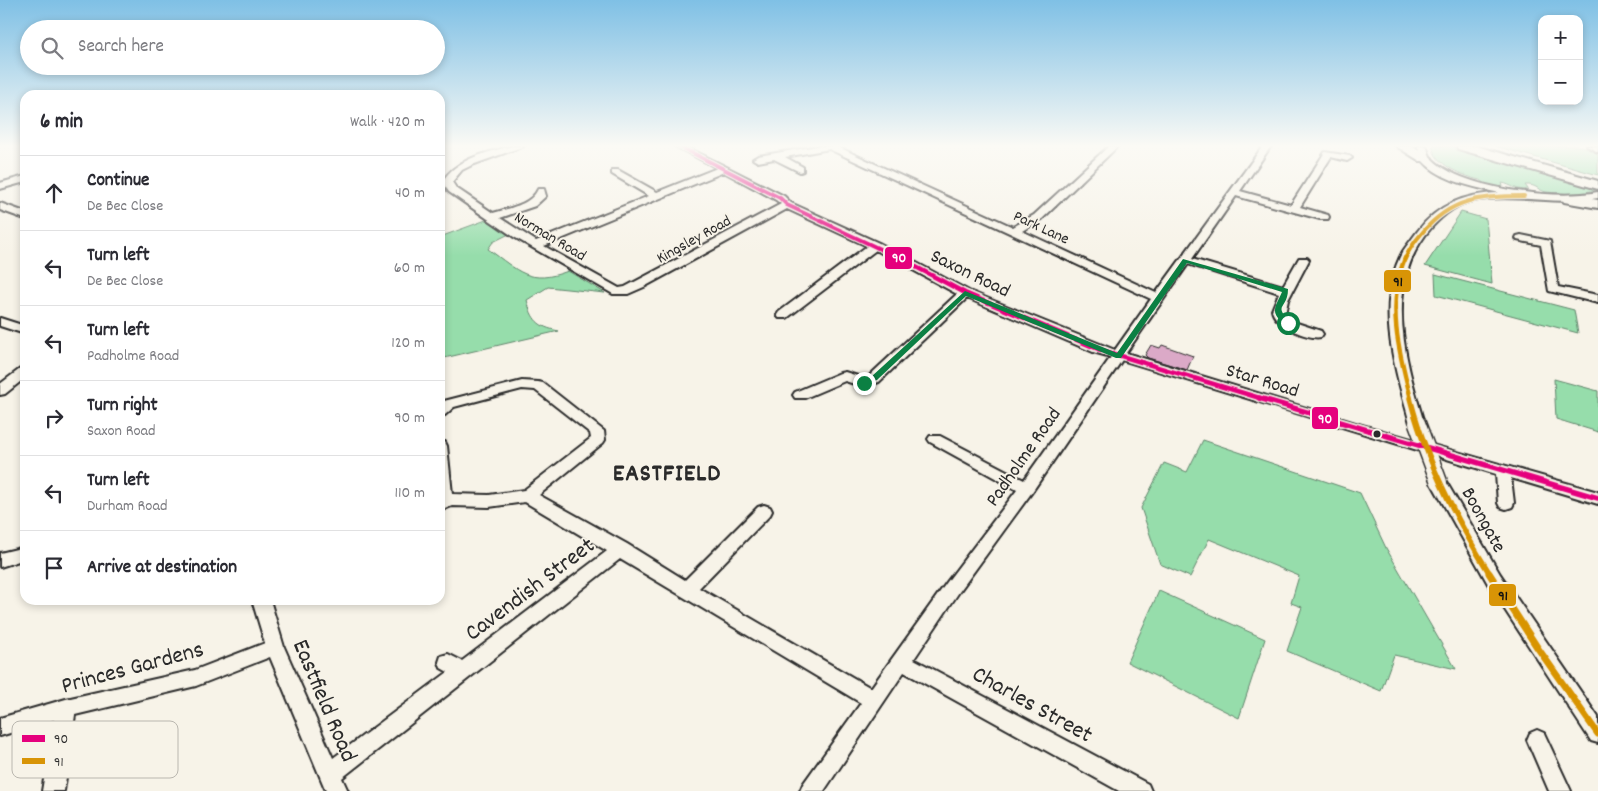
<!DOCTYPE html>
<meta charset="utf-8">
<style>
body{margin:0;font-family:Dekko,sans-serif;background:#f7f7f7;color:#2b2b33}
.controls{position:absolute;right:15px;top:15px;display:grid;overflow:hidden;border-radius:10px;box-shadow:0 2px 8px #0003}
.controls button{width:45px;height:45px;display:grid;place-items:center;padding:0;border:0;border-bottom:1px solid #e1e1e2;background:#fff;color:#2b2b33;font:25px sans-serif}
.stop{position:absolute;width:15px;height:15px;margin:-11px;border:4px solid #0b8043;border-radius:50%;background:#fff}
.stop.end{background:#0b8043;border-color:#fff;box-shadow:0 1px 5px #0008}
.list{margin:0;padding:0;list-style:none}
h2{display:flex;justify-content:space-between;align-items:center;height:65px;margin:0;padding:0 20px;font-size:21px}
h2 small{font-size:16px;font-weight:400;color:#7c7c81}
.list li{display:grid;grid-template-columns:32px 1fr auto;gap:15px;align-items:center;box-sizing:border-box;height:75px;padding:0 20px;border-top:1px solid #e1e1e2}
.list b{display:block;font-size:19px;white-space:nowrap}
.list p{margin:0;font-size:16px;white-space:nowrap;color:#7c7c81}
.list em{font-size:16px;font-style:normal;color:#7c7c81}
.icon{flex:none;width:28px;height:28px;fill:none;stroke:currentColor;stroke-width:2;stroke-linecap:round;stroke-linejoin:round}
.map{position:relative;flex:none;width:1598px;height:791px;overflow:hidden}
.search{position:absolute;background:#fff;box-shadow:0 2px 8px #0003;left:20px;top:20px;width:425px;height:55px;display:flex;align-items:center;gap:12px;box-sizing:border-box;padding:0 18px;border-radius:28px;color:#7c7c81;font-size:19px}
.panel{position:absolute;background:#fff;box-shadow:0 2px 8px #0003;left:20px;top:90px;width:425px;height:515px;border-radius:15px}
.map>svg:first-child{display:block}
.green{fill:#96ddab;stroke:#60846b}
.building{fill:#dba9c7;stroke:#2b2b2b}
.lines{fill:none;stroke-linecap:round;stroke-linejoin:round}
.minor-casing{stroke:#2b2b2b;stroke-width:4}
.highway-casing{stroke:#2b2b2b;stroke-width:4}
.minor{fill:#f7f3e8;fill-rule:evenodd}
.highway{fill:#f7f3e8;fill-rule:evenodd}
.minor-bridge-casing{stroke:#2b2b2b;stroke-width:19;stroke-linecap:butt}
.minor-bridge{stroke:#f7f3e8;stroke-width:16}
.bus-1-far2-casing{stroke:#f7f3e8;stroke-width:6}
.bus-1-far1-casing{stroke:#f7f3e8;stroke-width:8}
.bus-1-casing{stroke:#f7f3e8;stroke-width:9}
.bus-2-far3-casing{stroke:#f7f3e8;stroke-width:6}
.bus-2-far2-casing{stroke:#f7f3e8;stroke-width:8}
.bus-2-far1-casing{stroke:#f7f3e8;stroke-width:9}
.bus-2-casing{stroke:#f7f3e8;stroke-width:11}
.bus-1-far2{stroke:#e5007d;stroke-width:4}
.bus-1-far1{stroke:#e5007d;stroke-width:4.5}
.bus-1{stroke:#e5007d;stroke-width:5.5}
.bus-2-far3{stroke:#d89406;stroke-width:4}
.bus-2-far2{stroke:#d89406;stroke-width:4.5}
.bus-2-far1{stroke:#d89406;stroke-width:5.5}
.bus-2{stroke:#d89406;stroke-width:7}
.route{fill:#0b8043}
.bus-dot{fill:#2b2b2b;stroke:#f7f3e8;stroke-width:2}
.labels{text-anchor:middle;stroke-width:4;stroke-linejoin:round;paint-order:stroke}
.far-street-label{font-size:16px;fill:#2b2b2b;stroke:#f7f3e8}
.street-label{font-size:20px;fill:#2b2b2b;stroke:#f7f3e8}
.near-street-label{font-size:24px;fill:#2b2b2b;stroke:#f7f3e8}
.district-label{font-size:25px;font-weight:bold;letter-spacing:1px;fill:#2b2b2b;stroke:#f7f3e8}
.key{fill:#f7f3e8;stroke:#bab7af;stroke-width:1}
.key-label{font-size:14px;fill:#2b2b2b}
.line-badge{stroke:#f7f3e8;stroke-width:2}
.badge-label{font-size:14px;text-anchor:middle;font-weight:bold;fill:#fff}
.pale-badge-label{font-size:14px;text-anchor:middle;font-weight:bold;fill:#111}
</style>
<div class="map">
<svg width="1598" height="791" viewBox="0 0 1598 791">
<rect width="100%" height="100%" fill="#f7f3e8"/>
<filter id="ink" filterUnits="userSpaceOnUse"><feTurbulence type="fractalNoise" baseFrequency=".02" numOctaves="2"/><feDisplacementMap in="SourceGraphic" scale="10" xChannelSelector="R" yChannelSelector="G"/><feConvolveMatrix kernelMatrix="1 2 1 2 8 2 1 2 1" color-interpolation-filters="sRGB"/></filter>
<g filter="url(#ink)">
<!-- green -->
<path class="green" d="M 1433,146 L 1454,146 L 1598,189 C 1583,194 1562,194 1547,192 C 1538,191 1537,184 1525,185 L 1528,189 C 1517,192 1511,184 1502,183 L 1503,186 C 1494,189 1487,185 1482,181 C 1479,179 1473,179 1470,177 C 1457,173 1432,161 1433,146 Z
M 1495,146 L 1582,146 L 1598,154 L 1598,175 Z
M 1461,212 L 1486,219 L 1492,284 L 1425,266 Z
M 486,220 L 509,234 L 493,242 L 488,249 C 519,271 529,286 568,271 L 605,293 L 548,287 L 527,300 C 532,320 538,327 559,331 L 440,359 L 440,237 Z
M 1435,274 L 1574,310 L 1578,333 L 1436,295 Z
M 1554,379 L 1598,391 L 1598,432 L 1556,419 Z
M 1203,440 L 1360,493 L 1386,548 L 1456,669 L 1394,655 L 1381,691 L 1287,651 L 1302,607 L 1291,603 L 1299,576 L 1209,539 L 1190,577 L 1160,564 L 1141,508 L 1164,463 L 1187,472 Z
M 1159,591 L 1265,639 L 1239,718 L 1127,662 Z"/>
<!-- building -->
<path class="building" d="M 1151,345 L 1160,348 L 1162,345 L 1193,356 L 1187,370 L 1148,358 L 1145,355 Z"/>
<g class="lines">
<!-- minor casing -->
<g class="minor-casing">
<path id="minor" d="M 512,146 L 524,146 L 472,165 L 462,170 L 452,182 L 456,188 L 493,213 C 509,208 531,205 538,189 L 544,189 L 546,196 L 535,206 L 500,218 L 536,241 L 649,196 L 612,174 L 612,170 L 618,170 L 657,192 L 717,168 L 675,146 L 685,146 L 784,196 L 791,203 L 879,243 L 969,291 L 1115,350 L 1151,299 L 829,149 L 785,157 L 803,167 L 803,171 L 800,172 L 774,159 L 758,162 L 753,159 L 758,156 L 818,146 L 836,146 L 1013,227 L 1034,215 L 1109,146 L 1118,146 L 1042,219 L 1022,231 L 1156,293 L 1263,146 L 1271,146 L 1240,191 L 1291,205 L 1325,152 L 1350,156 L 1352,158 L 1347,161 L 1331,157 L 1300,207 L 1328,215 L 1329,217 L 1328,219 L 1320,219 L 1236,196 L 1192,259 L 1283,286 L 1299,258 L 1307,258 L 1309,260 L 1288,300 L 1285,314 L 1297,323 L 1321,331 L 1323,334 L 1321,337 C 1308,340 1274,325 1272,310 L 1279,293 L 1188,264 L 1126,353 L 1362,425 L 1598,492 L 1598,504 L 1511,478 L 1514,503 L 1512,507 L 1506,509 L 1500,507 L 1498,503 L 1496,474 L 1122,360 L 1032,492 L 959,592 L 914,659 L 1148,784 L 1151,791 L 1119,791 L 904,672 L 824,791 L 800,791 L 803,784 L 861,703 L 620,559 L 342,778 L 348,791 L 326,791 L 270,657 L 196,686 L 75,715 L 64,791 L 42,791 L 54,720 L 0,736 L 0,718 L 66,699 L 195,670 L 265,643 L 252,600 L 270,600 L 284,647 L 333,758 L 448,672 L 441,668 L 439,662 L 441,656 L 448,654 L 462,661 L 607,551 L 525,502 L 489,507 L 452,506 L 440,511 L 440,441 L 445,442 L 447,446 L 452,494 L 489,495 L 524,490 L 591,438 L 590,433 L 535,390 L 522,389 L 454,407 L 445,415 L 440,417 L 440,404 L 444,401 L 522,381 L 538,382 L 543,383 L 604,431 L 605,440 L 603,443 L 539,495 L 627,544 L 685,580 L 758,507 L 764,505 L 770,507 L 772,511 L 770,515 L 699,588 L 871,688 L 947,582 L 1017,490 L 930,442 L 928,439 L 930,436 L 940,436 L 1024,480 L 1111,357 L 1093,352 L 967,298 L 879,382 L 864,387 L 845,381 L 805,398 L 795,398 L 793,395 L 795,392 L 840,373 L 845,372 L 864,378 L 869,376 L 957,294 L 876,250 L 787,318 L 779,318 L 777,315 L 779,312 L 867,246 L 787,209 L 644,287 L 628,294 L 613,294 L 514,237 L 449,192 L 442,182 C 457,158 486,153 512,146 ZM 724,172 L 776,200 L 781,204 L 625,287 L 619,288 L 544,246 Z
M 1418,146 L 1426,146 C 1428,150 1429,156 1432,159 C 1463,190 1557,200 1598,192 L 1598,198 C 1556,206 1515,193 1473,201 C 1456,204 1443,215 1432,227 C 1382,283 1405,359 1424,423 L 1422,426 L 1412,426 L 1410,423 C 1395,369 1374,304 1403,251 C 1407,245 1412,239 1417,232 C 1438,204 1465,194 1499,193 C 1475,187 1440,181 1423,161 C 1420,157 1419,151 1418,146 Z
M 1587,146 L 1598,146 L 1598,152 Z
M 25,176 L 25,182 L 0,189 L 0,183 Z
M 0,203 L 25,212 L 25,219 L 0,210 Z
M 1521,235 L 1550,241 L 1558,287 L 1598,295 L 1598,303 L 1549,291 L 1541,245 L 1517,240 L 1516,238 L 1517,236 Z
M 0,318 L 25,326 L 25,334 L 0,326 Z
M 25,368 L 25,378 L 5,394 L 0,395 L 0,384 L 20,369 Z
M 1439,477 L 1444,478 L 1500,574 L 1598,717 L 1598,743 L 1591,741 L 1488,584 L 1431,482 L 1434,478 Z
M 25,547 L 25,559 L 0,567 L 0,553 Z
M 1537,730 L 1544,733 L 1571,791 L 1549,791 L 1527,740 L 1530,733 Z"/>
</g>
<!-- highway casing -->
<g class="highway-casing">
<path id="highway" d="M 1396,146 L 1411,146 L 1432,158 L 1430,161 L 1420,161 Z
M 1457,146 L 1476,146 L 1598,181 L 1598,189 L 1458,149 Z
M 1569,195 L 1598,200 L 1598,208 L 1564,202 L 1562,199 L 1564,196 Z"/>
</g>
<!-- minor -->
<use href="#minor" class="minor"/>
<!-- highway -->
<use href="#highway" class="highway"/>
<!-- minor-bridge casing -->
<g class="minor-bridge-casing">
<path id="minor-bridge" d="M 1417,423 L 1439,482"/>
</g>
<!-- minor-bridge -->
<use href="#minor-bridge" class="minor-bridge"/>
<!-- bus-1-far2 casing -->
<g class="bus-1-far2-casing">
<path id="bus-1-far2" d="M 679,146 L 780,198 L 787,205 L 901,259"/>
</g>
<!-- bus-1-far1 casing -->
<g class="bus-1-far1-casing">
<path id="bus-1-far1" d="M 899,258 L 965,293 L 1098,349 L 1263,399"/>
</g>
<!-- bus-1 casing -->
<g class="bus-1-casing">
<path id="bus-1" d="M 1259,398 L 1598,498"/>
</g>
<!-- bus-2-far3 casing -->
<g class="bus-2-far3-casing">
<path id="bus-2-far3" d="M 1405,259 C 1409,249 1415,241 1422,233 C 1451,198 1481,196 1524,196"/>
</g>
<!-- bus-2-far2 casing -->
<g class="bus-2-far2-casing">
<path id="bus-2-far2" d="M 1405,258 C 1386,304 1399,353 1411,399"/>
</g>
<!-- bus-2-far1 casing -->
<g class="bus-2-far1-casing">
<path id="bus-2-far1" d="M 1410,398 C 1426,460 1456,520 1490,574"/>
</g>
<!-- bus-2 casing -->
<g class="bus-2-casing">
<path id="bus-2" d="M 1489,573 L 1537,647 L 1598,734"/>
</g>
<!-- bus-1-far2 -->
<use href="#bus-1-far2" class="bus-1-far2"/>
<!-- bus-1-far1 -->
<use href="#bus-1-far1" class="bus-1-far1"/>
<!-- bus-1 -->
<use href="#bus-1" class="bus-1"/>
<!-- bus-2-far3 -->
<use href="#bus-2-far3" class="bus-2-far3"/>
<!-- bus-2-far2 -->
<use href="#bus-2-far2" class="bus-2-far2"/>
<!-- bus-2-far1 -->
<use href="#bus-2-far1" class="bus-2-far1"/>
<!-- bus-2 -->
<use href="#bus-2" class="bus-2"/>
</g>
</g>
<!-- sky -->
<linearGradient id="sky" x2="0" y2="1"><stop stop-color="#7fc0e5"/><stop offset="0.57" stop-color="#fbfaf5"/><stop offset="1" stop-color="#fbfaf5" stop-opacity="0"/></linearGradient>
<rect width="1598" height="256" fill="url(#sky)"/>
<!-- route -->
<path class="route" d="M 1183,259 L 1288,289 C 1288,310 1271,304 1292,323 L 1286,325 C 1269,313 1275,308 1282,292 L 1187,263 L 1121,358 L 1116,358 L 966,296 L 877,380 L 864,385 L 860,383 L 871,377 L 965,291 L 1117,353 Z"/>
<!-- markers -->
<circle class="bus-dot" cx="1377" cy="434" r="4.5"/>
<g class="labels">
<!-- far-street labels -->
<g class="far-street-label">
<text transform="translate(1042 226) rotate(25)" y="6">Park Lane</text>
<text transform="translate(551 235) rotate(31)" y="6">Norman Road</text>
<text transform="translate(693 238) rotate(-29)" y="6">Kingsley Road</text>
</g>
<!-- street labels -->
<g class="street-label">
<text transform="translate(971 272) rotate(26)" y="7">Saxon Road</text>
<text transform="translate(1263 379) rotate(17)" y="7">Star Road</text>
<text transform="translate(1022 456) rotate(-55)" y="7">Padholme Road</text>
<text transform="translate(1485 519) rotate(61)" y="7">Boongate</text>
</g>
<!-- near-street labels -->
<g class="near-street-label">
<text transform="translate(529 588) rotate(-37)" y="8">Cavendish Street</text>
<text transform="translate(132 666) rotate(-15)" y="8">Princes Gardens</text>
<text transform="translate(326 700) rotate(67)" y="8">Eastfield Road</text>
<text transform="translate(1033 703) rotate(29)" y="8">Charles Street</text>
</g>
<!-- district labels -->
<g class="district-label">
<text x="667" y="480">EASTFIELD</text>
</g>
</g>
<!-- legend -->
<rect x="12" y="721" width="166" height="57" rx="8" class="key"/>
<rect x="22" y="735" width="23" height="7" fill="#e5007d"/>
<rect x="22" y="758" width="23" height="6" fill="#d89406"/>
<g class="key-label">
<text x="54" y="743">90</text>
<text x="54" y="766">91</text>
</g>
<g class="line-badge">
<rect x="884" y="246" width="29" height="24" rx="5" fill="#e5007d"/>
<rect x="1383" y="269" width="29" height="24" rx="5" fill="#d89406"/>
<rect x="1311" y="406" width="28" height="24" rx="5" fill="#e5007d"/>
<rect x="1488" y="583" width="29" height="24" rx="5" fill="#d89406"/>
</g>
<g class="badge-label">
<text x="899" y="262">90</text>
<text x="1325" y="423">90</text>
</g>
<g class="pale-badge-label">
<text x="1398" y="286">91</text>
<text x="1503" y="600">91</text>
</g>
</svg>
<div class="controls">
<button>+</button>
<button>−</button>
</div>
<div class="stop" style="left:1288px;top:323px"></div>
<div class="stop end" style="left:864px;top:383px"></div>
<div class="search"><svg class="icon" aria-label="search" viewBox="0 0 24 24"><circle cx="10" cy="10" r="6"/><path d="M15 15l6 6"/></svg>Search here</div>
<section class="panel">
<h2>6 min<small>Walk · 420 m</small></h2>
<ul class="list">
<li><svg class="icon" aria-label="ahead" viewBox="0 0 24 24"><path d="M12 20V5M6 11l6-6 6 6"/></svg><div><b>Continue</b><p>De Bec Close</p></div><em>40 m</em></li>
<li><svg class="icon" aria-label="left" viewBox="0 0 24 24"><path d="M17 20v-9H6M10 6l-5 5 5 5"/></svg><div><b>Turn left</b><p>De Bec Close</p></div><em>60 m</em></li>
<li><svg class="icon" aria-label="left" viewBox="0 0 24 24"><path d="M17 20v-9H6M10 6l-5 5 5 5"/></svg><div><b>Turn left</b><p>Padholme Road</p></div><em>120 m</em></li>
<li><svg class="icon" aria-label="right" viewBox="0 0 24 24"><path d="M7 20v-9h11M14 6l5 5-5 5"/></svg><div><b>Turn right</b><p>Saxon Road</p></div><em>90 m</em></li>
<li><svg class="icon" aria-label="left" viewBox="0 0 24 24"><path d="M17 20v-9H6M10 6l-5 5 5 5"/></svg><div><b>Turn left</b><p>Durham Road</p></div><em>110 m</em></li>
<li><svg class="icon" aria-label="arrive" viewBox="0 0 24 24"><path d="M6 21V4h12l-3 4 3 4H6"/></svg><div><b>Arrive at destination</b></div></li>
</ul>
</section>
</div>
